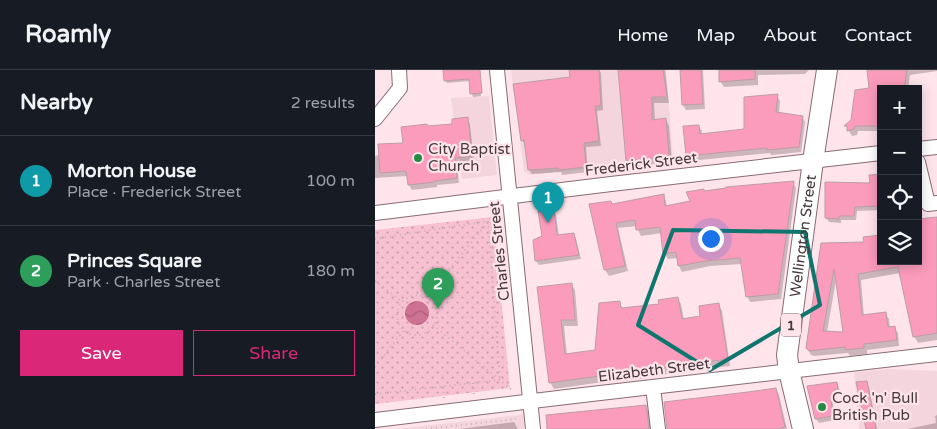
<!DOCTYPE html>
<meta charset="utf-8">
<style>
body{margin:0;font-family:"Varela Round",sans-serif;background:#242831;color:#f1f3f6}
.controls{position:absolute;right:15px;top:15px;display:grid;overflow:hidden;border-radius:0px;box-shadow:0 2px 12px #0003}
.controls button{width:45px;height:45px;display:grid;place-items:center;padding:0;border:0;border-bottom:1px solid #363941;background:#171b24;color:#f1f3f6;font:25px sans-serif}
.you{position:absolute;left:335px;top:168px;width:18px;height:18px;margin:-12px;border:4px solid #fff;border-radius:50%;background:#1a73e8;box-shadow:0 0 0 8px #1a73e833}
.badge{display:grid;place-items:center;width:32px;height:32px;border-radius:50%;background:#db2777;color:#fff;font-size:16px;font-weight:700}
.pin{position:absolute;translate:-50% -41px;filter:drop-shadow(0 1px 2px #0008)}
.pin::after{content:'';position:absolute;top:26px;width:18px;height:15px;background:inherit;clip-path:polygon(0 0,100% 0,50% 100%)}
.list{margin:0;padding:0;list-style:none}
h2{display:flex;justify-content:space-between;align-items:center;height:65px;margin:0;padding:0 20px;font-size:21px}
h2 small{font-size:16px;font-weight:400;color:#9ea1a6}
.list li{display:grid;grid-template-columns:32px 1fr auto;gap:15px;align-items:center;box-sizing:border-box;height:90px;padding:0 20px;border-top:1px solid #363941}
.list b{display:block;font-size:19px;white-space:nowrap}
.list p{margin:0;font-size:16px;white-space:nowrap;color:#9ea1a6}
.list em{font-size:16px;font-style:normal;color:#9ea1a6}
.actions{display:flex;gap:10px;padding:15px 20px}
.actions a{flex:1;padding:11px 0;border:1px solid #db2777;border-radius:0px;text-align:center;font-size:18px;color:#db2777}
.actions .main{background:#db2777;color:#fff}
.icon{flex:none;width:28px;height:28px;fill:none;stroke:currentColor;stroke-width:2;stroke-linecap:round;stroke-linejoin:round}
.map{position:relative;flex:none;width:562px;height:359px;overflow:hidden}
header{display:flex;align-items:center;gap:30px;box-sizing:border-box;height:70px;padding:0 25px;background:#171b24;border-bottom:1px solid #363941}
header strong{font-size:24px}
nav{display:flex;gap:28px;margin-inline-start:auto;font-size:18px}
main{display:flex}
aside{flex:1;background:#171b24}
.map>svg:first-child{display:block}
.built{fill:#f5d5dd}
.green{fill:url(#green-dots)}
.water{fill:url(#water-waves)}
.shadow{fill:#0003;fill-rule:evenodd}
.building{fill:#fc9cbc;stroke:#bc9da6;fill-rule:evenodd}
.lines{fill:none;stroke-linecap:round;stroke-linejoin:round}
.minor-casing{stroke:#886b74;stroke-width:16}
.highway-casing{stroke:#886b74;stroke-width:22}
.path{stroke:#c5aeb5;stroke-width:2;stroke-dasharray:1 4;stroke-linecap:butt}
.minor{stroke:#fff;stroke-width:14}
.highway{stroke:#fff;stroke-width:20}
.marked{fill:none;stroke:#0f766e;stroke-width:4;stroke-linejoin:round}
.poi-dot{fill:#248b41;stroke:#ffe4ec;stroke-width:2}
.labels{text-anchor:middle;stroke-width:4.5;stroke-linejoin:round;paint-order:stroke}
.shield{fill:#ffe4ec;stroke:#7e6c71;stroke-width:1}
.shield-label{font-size:14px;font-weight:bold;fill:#46393c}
.poi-label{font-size:15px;fill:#46393c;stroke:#ffe4ec;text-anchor:start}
.street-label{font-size:15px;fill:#46393c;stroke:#ffe4ec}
</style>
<header>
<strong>Roamly</strong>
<nav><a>Home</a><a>Map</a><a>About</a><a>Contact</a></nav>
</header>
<main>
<aside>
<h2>Nearby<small>2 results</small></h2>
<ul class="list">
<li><span class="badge" style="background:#0f9aa8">1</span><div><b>Morton House</b><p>Place · Frederick Street</p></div><em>100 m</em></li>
<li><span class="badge" style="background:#2e9e5b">2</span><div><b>Princes Square</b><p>Park · Charles Street</p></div><em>180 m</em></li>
</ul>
<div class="actions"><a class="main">Save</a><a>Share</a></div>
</aside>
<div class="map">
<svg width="562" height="359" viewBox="0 0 562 359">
<defs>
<pattern id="green-dots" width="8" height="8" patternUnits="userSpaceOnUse" patternTransform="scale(1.25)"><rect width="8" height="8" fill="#f8c1d2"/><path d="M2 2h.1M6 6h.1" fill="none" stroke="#cb9eac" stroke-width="1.8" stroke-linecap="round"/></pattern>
<pattern id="water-waves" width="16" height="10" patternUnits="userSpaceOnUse" patternTransform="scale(1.25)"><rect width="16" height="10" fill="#ce7293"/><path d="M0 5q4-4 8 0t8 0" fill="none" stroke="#a95f79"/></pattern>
</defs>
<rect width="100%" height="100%" fill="#ffe4ec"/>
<!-- built -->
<path class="built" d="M 136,0 L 291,0 L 298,89 L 155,105 L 149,101 Z
M 114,26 L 122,105 L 87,109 L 76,28 Z
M 513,299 L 562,301 L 562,359 L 484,359 L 479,302 Z
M 148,344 L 149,359 L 22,359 L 143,345 Z"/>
<!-- green -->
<path class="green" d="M 118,147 L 135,318 L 0,334 L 0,160 Z"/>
<!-- water -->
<path class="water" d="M30 243a12 12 0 1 1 24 0a12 12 0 1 1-24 0Z"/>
<!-- shadow -->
<path class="shadow" d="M 69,0 L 104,0 L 106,26 L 98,27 L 97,24 L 95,11 L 72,13 L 70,10 Z
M 204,0 L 224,0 L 226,3 L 228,40 L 222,41 L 226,76 L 211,77 L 213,102 L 187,105 L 186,102 L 157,104 L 154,100 L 151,75 L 150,75 L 147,70 L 196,8 Z
M 244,0 L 290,0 L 294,33 L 279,33 L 280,51 L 291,50 L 294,56 L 297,92 L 256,97 L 252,91 Z
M 306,0 L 328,0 L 330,39 L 311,40 L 308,35 Z
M 345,0 L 434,0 L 430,4 L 383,5 L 383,15 L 349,17 L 345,11 Z
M 493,0 L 562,0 L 562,1 L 535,5 L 533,19 L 506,19 L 506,61 L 483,61 L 482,65 L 477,66 L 471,56 L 477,50 L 496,19 Z
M 402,26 L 405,31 L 404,44 L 427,47 L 430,52 L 426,82 L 396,85 L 395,83 L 315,91 L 312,86 L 323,56 L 327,61 L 327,65 L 370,60 Z
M 92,49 L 95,54 L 99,91 L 82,93 L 84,113 L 62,115 L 62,117 L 37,120 L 34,115 L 33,106 L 0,108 L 0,86 L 5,85 L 29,74 L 53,58 L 79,55 Z
M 506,105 L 506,140 L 482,141 L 481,150 L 466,150 L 466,153 L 454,152 L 451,148 L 496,114 Z
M 418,112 L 421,118 L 406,229 L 375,232 L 372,226 L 367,194 L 335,196 L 307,202 L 304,196 L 303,188 L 293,189 L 290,184 L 287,163 L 266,166 L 263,160 L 262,156 L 243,158 L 253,201 L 234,206 L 230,200 L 216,135 L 238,135 L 288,125 L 291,131 L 292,137 L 317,132 L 329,123 Z
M 179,141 L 181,145 L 184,166 L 199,165 L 201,169 L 206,189 L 164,195 L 161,191 L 168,166 Z
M 562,149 L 562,270 L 543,273 L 539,266 L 525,203 L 486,210 L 489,246 L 510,243 L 514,249 L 515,258 L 519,257 L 523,263 L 524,276 L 492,280 L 492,284 L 475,286 L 473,283 L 439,286 L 436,285 L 432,278 L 447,174 L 506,191 L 543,191 ZM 461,210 L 469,263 L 452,262 Z
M 196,214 L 200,220 L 203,256 L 189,256 L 192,285 L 221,281 L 244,233 L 248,239 L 285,235 L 302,228 L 306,234 L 309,250 L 327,247 L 344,235 L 347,241 L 355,296 L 330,299 L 329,298 L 257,310 L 228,312 L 179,319 L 175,312 L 163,218 Z
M 492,312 L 494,317 L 502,359 L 493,359 Z
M 462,313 L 464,318 L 465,324 L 461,325 L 462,333 L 458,334 L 460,350 L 444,353 L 441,349 Z
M 401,319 L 404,325 L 412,359 L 293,359 Z
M 271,337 L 274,343 L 276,359 L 173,359 Z
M 562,345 L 562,359 L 532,359 L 561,353 L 560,346 Z
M 139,352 L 143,359 L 84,359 Z"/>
<!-- building -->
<path class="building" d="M 68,0 L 105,0 L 107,23 L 95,24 L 94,9 L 69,11 Z
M 194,0 L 224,0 L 226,36 L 220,36 L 224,71 L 209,73 L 211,97 L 183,100 L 183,98 L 153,100 L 149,70 L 146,71 L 138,14 L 195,7 Z
M 243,0 L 288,0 L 292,27 L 277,27 L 277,50 L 291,48 L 294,86 L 251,91 Z
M 305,0 L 326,0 L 328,34 L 307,35 Z
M 344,0 L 380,0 L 380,9 L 344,12 Z
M 492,0 L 532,0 L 529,19 L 506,19 L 506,45 L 504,56 L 480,56 L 479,59 L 472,61 L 472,56 L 469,56 L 476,50 L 480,20 L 494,18 Z
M 403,24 L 401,42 L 428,46 L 424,77 L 392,80 L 392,78 L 311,86 L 308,56 L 324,55 L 325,64 L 369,59 L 369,27 Z
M 93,47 L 97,86 L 80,88 L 82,108 L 60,111 L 60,112 L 33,115 L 31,101 L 5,103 L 3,74 L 28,73 L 26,57 L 52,54 L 53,56 L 77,54 L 77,49 Z
M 506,104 L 506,136 L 480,137 L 479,146 L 464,146 L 464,149 L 450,148 L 450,112 L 495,113 L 494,105 Z
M 419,111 L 403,224 L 371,227 L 365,188 L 331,191 L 303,196 L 301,182 L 288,184 L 285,157 L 261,160 L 260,150 L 241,153 L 250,196 L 229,200 L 214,134 L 236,131 L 237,134 L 289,124 L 290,136 L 315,131 L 311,122 L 329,119 L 329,121 L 351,118 L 351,117 Z
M 179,140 L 182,165 L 199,163 L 204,185 L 160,191 L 158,170 L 167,166 L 163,141 Z
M 562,147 L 562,263 L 538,267 L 523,197 L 483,204 L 487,245 L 511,242 L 513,257 L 520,256 L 522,270 L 489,274 L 489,278 L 470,280 L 470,277 L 434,281 L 431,278 L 446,173 L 489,172 L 488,167 L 506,165 L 506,191 L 543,191 L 543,149 ZM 459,199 L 468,262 L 448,261 Z
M 197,213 L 200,250 L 186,250 L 190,284 L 220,280 L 224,233 L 245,231 L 246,238 L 284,234 L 283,230 L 303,227 L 307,249 L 325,246 L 324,236 L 344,233 L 353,289 L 325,293 L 325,292 L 253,304 L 224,306 L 174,313 L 162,217 Z
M 492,311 L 501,359 L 491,359 L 481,312 Z
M 462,312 L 463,320 L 459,320 L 460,328 L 456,329 L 458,346 L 440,349 L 432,316 Z
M 401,318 L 410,357 L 403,359 L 292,359 L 289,332 L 373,322 Z
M 271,335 L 274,359 L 172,359 L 171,345 Z"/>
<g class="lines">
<!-- minor casing -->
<g class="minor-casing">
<path id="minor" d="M 122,0 L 158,359
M 0,49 L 25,18 L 24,0
M 543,79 L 562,77
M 543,92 L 553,134 L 562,133
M 0,143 L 236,114 L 506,83
M 278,317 L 283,359
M 0,350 L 208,325 L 562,284"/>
</g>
<!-- highway casing -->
<g class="highway-casing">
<g id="highway">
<path id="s1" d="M 428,359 L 414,301 L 412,285 L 438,91 L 452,0"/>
</g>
</g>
<!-- path -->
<path class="path" d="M 0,169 L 113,151 L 125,310
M 0,211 L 26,231
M22 245a20 20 0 1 1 40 0a20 20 0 1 1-40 0Z
M 52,227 L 120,143
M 58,255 L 137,320
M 0,297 L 29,260
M 98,313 L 99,326
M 68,317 L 69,329
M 0,324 L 125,310
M 51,359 L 141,349"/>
<!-- minor -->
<use href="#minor" class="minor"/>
<!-- highway -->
<use href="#highway" class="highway"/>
</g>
<!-- marked area -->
<path class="marked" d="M 298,160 L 430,162 L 445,235 L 335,300 L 263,255 Z"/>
<!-- markers -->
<g class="poi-dot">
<circle cx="43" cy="88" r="5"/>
<circle cx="447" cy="337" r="5"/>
</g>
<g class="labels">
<!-- shield labels -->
<rect class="shield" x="406" y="243.5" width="20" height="23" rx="4"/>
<g class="shield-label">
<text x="416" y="260">1</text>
</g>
<!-- poi labels -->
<g class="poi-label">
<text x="53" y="84">City Baptist<tspan x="53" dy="17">Church</tspan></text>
<text x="457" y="333">Cock 'n' Bull<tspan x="457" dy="17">British Pub</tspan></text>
</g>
<!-- street labels -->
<g class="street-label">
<text transform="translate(266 94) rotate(-7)" y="5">Frederick Street</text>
<text dy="5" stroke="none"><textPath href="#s1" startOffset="196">Wellington Street</textPath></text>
<text transform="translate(124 181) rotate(-96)" y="5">Charles Street</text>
<text transform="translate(279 300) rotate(-7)" y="5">Elizabeth Street</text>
</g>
</g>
</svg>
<div class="controls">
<button>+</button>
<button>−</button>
<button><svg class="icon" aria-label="locate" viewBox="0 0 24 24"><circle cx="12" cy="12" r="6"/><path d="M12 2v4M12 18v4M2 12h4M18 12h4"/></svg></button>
<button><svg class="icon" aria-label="layers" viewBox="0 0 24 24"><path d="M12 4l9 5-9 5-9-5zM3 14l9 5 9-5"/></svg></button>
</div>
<div class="you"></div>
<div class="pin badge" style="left:173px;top:153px;background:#0f9aa8">1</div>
<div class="pin badge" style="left:63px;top:239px;background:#2e9e5b">2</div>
</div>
</main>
